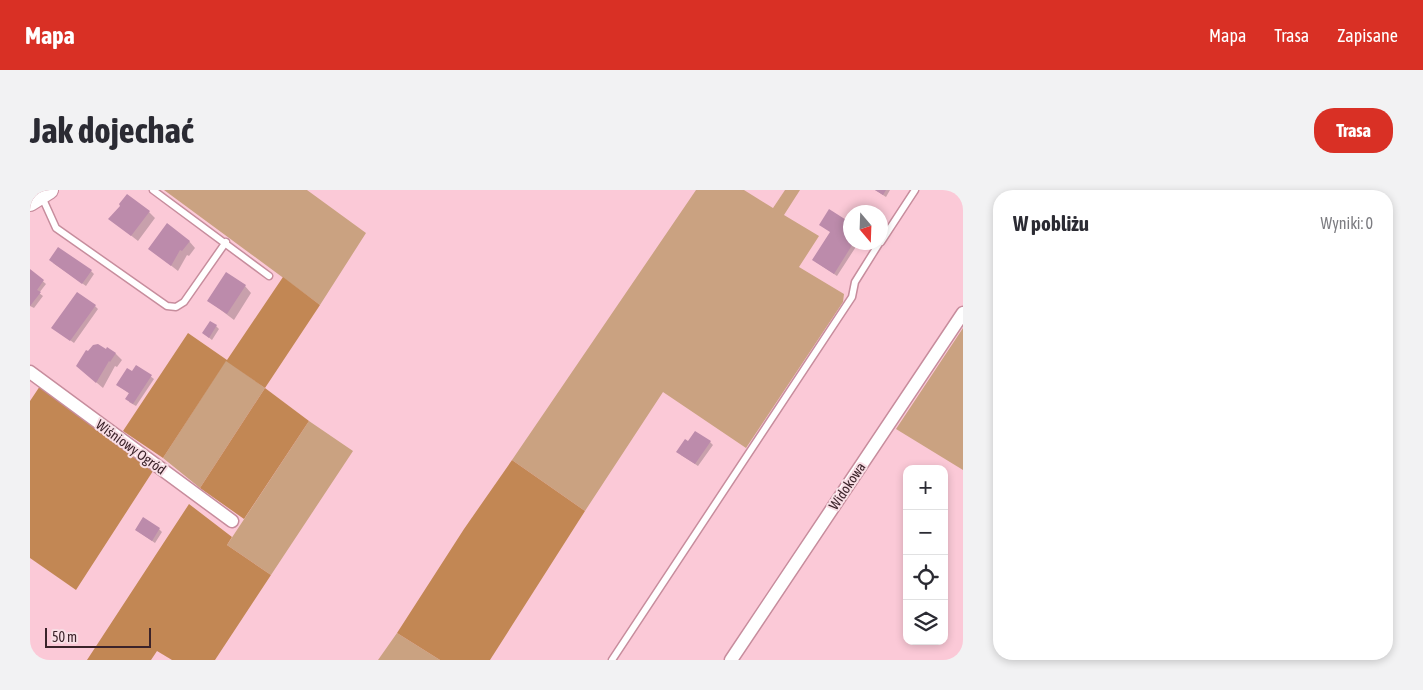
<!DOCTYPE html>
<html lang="pl">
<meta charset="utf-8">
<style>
body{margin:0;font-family:"Asap Condensed",sans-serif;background:#f2f2f3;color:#2b2b33}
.controls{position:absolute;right:15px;bottom:15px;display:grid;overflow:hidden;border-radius:10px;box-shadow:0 2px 8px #0003}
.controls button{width:45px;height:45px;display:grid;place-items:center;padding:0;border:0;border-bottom:1px solid #e1e1e2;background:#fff;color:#2b2b33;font:25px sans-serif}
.compass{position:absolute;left:813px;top:15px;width:45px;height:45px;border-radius:50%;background:#fff;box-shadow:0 2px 8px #0003;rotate:161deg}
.scale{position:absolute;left:15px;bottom:12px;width:106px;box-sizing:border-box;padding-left:5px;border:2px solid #3b232a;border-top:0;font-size:14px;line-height:18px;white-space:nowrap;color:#3b232a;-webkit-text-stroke:4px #f8dee5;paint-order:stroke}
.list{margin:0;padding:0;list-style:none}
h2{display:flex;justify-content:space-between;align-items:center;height:65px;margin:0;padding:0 20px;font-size:21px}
h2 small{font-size:16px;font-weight:400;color:#7c7c81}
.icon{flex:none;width:28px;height:28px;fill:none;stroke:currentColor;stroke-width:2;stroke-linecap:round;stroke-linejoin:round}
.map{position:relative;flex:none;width:933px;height:470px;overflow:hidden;border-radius:20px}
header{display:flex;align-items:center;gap:30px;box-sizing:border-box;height:70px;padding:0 25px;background:#d93025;color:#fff}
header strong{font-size:24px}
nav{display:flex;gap:28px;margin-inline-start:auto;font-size:18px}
.intro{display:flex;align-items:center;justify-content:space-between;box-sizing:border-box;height:120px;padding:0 30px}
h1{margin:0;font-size:35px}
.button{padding:12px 22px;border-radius:20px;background:#d93025;color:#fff;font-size:18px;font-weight:700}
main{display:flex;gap:30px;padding:0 30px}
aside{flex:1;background:#fff;border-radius:20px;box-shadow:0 2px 8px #0003}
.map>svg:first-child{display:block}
.green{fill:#caa281}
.forest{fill:#c28754}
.shadow{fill:#0003}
.building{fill:#bc8bab}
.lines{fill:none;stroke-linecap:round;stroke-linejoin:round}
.lane-casing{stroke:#c78d9d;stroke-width:9}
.street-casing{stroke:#c78d9d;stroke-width:15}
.secondary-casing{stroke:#c78d9d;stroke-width:20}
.lane{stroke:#fff;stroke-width:6}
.street{stroke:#fff;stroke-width:12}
.secondary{stroke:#fff;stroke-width:18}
.labels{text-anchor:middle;stroke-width:4;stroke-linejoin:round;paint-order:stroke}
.street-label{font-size:14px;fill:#3b232a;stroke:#f8dee5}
</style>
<header>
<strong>Mapa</strong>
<nav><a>Mapa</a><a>Trasa</a><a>Zapisane</a></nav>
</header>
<div class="intro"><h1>Jak dojechać</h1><a class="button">Trasa</a></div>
<main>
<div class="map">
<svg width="933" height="470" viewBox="0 0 933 470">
<rect width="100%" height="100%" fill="#fbc9d7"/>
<!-- green -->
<path class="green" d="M 134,0 L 277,0 L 336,43 L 290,115 Z
M 666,0 L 714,0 L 743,18 L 755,0 L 770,0 L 754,25 L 789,46 L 769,77 L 814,104 L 813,112 L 716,258 L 633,202 L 555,321 L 482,270 Z
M 933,138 L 933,280 L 866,239 Z
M 196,170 L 235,198 L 170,298 L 133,268 Z
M 279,231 L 323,261 L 241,385 L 197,355 Z
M 367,443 L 410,470 L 348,470 Z"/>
<!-- forest -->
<path class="forest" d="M 253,87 L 290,115 L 235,198 L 279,231 L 214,329 L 170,298 L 235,198 L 196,171 L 133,268 L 93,241 L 158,143 L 197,170 Z
M 10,196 L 123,281 L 46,400 L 0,368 L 0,211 Z
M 482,270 L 555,321 L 460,470 L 410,470 L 367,443 L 434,339 Z
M 159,314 L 202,347 L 197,355 L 241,385 L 185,470 L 142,470 L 127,461 L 121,470 L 57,470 Z"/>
<!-- shadow -->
<path class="shadow" d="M 845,0 L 860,0 L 856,7 Z
M 119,22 L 125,28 L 108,51 L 80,29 Z
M 159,51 L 165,58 L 159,66 L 157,65 L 148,81 L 120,59 Z
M 821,52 L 829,52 L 807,86 L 786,72 Z
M 831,52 L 847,52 L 843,60 Z
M 23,73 L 61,81 L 64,84 L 56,96 Z
M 0,80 L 16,94 L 9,103 L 13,106 L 4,118 L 0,116 Z
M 215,96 L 221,103 L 204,130 L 179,111 Z
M 65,116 L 68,119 L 44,153 L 26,140 Z
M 186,136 L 189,139 L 182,150 L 173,143 Z
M 68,156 L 86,164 L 92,170 L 87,177 L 85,176 L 73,198 L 54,182 L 58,163 Z
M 107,176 L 124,189 L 106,216 L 99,212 L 100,204 L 90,197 Z
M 680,252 L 683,255 L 668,276 L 651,265 L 658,253 Z
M 129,339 L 132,342 L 125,353 L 106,340 Z"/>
<!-- building -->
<path class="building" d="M 845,0 L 856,0 L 853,5 Z
M 97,4 L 120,21 L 101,46 L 78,29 L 90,16 L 89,14 Z
M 799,19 L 821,33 L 821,52 L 824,52 L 804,84 L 782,70 L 800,42 L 789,35 Z
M 137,33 L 160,51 L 152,61 L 150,60 L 141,76 L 118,59 Z
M 831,52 L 843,52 L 839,58 Z
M 28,57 L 62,80 L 52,94 L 19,70 Z
M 0,79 L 14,90 L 7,100 L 11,102 L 0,116 Z
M 196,82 L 216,95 L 197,124 L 177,111 Z
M 47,102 L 66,115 L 40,151 L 21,138 Z
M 180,131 L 187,135 L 179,148 L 172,143 Z
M 63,155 L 68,154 L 76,159 L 77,157 L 86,163 L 80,172 L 79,171 L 66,193 L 46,176 L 56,160 L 58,161 Z
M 106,175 L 122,185 L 103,214 L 95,209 L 99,203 L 86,195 L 97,178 L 102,181 Z
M 665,241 L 681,251 L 665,274 L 646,262 L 655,249 L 658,251 Z
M 113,327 L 130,338 L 122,351 L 105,340 Z"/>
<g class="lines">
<!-- lane casing -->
<g class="lane-casing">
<path id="lane" d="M 123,0 L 239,86
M 12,7 L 26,38 L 137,116 L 146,117 L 154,112 L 196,52
M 851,52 L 885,0
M 582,470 L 822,107 L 825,92 L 850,52"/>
</g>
<!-- street casing -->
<g class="street-casing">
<path id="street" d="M 0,182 L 202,331
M 701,470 L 933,123"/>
</g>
<!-- secondary casing -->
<g class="secondary-casing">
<path id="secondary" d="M 0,12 L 19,0"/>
</g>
<!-- lane -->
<use href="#lane" class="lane"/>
<!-- street -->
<use href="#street" class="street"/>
<!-- secondary -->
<use href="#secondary" class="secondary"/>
</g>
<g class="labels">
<!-- street labels -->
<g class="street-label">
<text transform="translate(101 257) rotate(36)" y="5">Wiśniowy Ogród</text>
<text transform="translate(817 296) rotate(-56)" y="5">Widokowa</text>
</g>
</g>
</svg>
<div class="controls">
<button>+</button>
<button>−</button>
<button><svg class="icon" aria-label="locate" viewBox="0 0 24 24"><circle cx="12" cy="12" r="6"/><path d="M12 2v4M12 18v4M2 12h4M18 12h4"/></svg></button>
<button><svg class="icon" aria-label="layers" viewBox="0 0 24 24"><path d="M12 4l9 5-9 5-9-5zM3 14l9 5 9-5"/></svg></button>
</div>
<svg class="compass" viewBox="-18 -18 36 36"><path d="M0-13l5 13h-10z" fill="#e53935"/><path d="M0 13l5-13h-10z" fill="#7c7c81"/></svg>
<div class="scale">50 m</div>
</div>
<aside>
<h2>W pobliżu<small>Wyniki: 0</small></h2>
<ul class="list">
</ul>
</aside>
</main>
